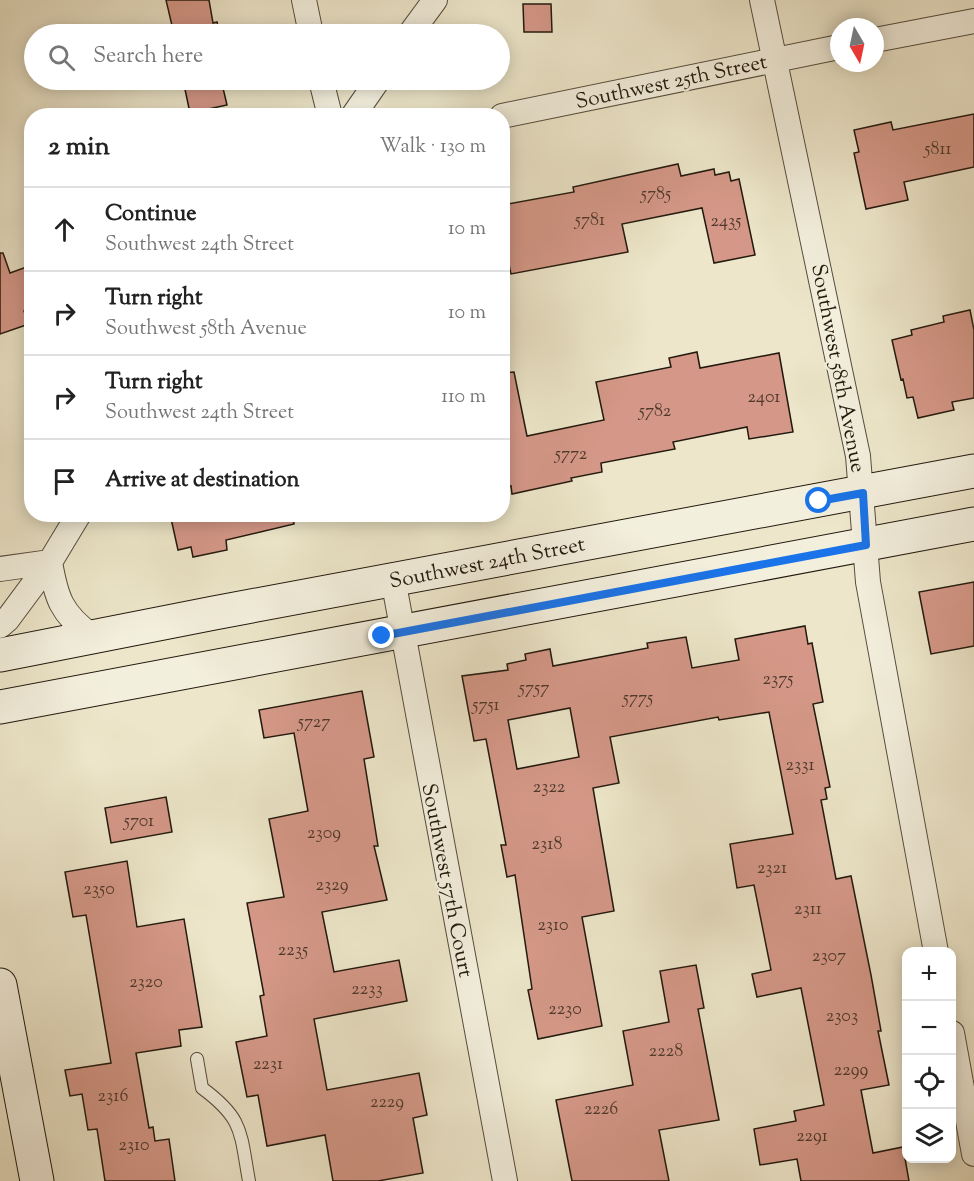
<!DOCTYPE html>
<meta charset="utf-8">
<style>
body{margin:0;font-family:"Sorts Mill Goudy",serif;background:#f2f2f2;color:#222}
.controls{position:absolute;right:18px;bottom:18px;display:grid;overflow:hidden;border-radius:12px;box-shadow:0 3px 15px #0003}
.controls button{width:54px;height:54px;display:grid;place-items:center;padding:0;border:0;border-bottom:2px solid #e0e0e0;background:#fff;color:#222;font:30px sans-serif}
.compass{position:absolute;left:830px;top:18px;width:54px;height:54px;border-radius:50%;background:#fff;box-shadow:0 3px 15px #0003;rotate:171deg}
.stop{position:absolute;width:18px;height:18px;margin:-14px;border:4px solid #1a73e8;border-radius:50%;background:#fff}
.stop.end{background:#1a73e8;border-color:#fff;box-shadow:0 2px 6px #0008}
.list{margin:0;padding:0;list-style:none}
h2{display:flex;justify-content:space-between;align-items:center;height:78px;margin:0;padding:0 24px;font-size:26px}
h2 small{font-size:20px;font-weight:400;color:#767676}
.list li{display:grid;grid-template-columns:39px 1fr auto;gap:18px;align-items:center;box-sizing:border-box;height:84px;padding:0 24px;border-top:2px solid #e0e0e0}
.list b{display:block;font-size:22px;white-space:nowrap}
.list p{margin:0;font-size:20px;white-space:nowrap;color:#767676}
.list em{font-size:20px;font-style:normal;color:#767676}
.icon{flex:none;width:33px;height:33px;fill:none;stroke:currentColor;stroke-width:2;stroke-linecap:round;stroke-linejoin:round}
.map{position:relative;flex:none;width:974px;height:1181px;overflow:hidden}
.search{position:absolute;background:#fff;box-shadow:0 3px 15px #0003;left:24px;top:24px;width:486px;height:66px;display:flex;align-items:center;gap:15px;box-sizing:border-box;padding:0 21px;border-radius:33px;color:#767676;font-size:22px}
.panel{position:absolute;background:#fff;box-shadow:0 3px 15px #0003;left:24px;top:108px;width:486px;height:414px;border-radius:24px}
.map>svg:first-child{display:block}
.building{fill:#d59888;stroke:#22190e;stroke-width:1.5;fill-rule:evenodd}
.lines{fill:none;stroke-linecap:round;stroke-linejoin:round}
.service-casing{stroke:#554c3d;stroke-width:14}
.minor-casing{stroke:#554c3d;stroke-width:26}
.secondary-casing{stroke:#22190e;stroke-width:35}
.service{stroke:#f3efdd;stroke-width:12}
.minor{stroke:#f3efdd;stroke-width:24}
.secondary{stroke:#f3efdd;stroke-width:33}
.route{stroke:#1a73e8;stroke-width:8}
.labels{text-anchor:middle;stroke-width:4.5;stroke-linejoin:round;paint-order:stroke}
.number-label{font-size:18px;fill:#4f392c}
.street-label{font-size:21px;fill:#22190e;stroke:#f3efdd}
</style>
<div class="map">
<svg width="974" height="1181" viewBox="0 0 974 1181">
<rect width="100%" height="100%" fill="#ede6ca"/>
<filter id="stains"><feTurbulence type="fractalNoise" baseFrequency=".00333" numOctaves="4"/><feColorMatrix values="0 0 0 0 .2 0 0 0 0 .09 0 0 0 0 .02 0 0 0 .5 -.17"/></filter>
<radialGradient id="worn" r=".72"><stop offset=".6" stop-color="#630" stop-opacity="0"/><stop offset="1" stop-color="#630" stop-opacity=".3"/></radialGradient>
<!-- building -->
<path class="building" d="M 166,0 L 209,0 L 213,23 L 217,22 L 220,34 L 174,34 Z
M 523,4 L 551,4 L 552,32 L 524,32 Z
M 183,80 L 229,80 L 231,87 L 223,88 L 227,105 L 190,113 Z
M 974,114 L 974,167 L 904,182 L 908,200 L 866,209 L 854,153 L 859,152 L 854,130 L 891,122 L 893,130 Z
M 678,164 L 681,176 L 714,169 L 715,175 L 729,172 L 731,181 L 739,179 L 755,255 L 714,263 L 702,208 L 622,224 L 628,252 L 511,274 L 508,260 L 502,262 L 502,205 L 574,192 L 573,187 Z
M 0,253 L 3,253 L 10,273 L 32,265 L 32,308 L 24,311 L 29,324 L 0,334 Z
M 970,310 L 974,330 L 974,398 L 952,402 L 954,410 L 918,418 L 913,397 L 907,398 L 903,379 L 901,380 L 892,340 L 912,335 L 911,330 L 944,322 L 943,316 Z
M 697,352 L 700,368 L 779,353 L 793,432 L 749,439 L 747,427 L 673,442 L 675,449 L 601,463 L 602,472 L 571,478 L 572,481 L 512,494 L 511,486 L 502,488 L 502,373 L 514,372 L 527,436 L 604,420 L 596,382 L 671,367 L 669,358 Z
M 170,514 L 293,514 L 294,524 L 226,540 L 227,550 L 193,557 L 191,547 L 178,550 Z
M 974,582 L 974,646 L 931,654 L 919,592 Z
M 805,626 L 808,644 L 812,643 L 823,702 L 813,704 L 830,787 L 825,788 L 827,799 L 821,800 L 836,879 L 851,876 L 871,975 L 881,1031 L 878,1031 L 889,1085 L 861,1090 L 873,1153 L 903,1147 L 909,1181 L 801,1181 L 797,1159 L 760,1165 L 754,1129 L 796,1121 L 794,1111 L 824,1105 L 801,988 L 757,997 L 752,974 L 771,970 L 754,885 L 737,888 L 730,844 L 793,834 L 769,712 L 719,720 L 718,717 L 610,737 L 619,783 L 593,788 L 614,911 L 582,917 L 602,1026 L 538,1039 L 528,990 L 532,989 L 515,875 L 507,877 L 501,845 L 506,845 L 486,739 L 474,741 L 462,676 L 508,670 L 507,664 L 526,660 L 525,654 L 550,649 L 553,666 L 648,648 L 647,643 L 686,637 L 692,668 L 739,660 L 735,639 ZM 570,708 L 579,757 L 517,769 L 508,720 Z
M 362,691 L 374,757 L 364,759 L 378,846 L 374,846 L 387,900 L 322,912 L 334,972 L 399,960 L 407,1001 L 314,1019 L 327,1090 L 419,1073 L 427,1115 L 413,1118 L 423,1173 L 378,1181 L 333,1181 L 325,1135 L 267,1146 L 258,1095 L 247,1097 L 236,1042 L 267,1036 L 260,996 L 264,995 L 247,903 L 284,897 L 269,819 L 308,811 L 294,733 L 264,738 L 259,710 Z
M 166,797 L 172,832 L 111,843 L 105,808 Z
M 127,861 L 137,927 L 184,919 L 202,1027 L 179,1030 L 181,1046 L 136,1053 L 149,1128 L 153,1127 L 155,1141 L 169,1139 L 175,1181 L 105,1181 L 97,1129 L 88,1130 L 82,1094 L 70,1096 L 65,1070 L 111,1063 L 86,915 L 73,917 L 65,872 Z
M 696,965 L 704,1008 L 698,1009 L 719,1120 L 659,1130 L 669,1181 L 572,1181 L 556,1100 L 633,1085 L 623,1031 L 669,1022 L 660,971 Z"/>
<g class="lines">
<!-- service casing -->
<g class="service-casing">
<path id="service" d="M 197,1059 L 202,1088 C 244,1119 240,1132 249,1181"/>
</g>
<!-- minor casing -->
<g class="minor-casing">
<path id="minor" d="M 304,0 L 311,34
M 762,0 L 858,456 L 868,582 L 936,952
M 410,34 L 435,0
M 875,40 L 974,21
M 321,80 L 330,116
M 353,116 L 378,80
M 502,116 L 839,47
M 50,562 C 56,597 61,614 92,636
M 0,569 L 50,562
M 393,579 L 505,1181
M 0,626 L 7,620 L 50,562 L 79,514
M 952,1033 L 974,1154"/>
</g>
<!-- secondary casing -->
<g class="secondary-casing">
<path id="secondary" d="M 0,655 L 214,613 L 974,471
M 0,707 L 974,524
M 0,985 L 37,1181"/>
</g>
<!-- service -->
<use href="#service" class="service"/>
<!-- minor -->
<use href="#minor" class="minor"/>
<!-- secondary -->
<use href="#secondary" class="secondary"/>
</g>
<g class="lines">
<!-- route -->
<path class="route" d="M 382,636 L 866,545 L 863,493 L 819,501"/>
</g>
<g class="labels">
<!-- number labels -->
<g class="number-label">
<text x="938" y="154">5811</text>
<text x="656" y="199">5785</text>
<text x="590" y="225">5781</text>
<text x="726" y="226">2435</text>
<text x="764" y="402">2401</text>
<text x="655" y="416">5782</text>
<text x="571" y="459">5772</text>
<text x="778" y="684">2375</text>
<text x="534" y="693">5757</text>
<text x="638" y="703">5775</text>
<text x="486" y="710">5751</text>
<text x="314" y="727">5727</text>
<text x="800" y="770">2331</text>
<text x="549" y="792">2322</text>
<text x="139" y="826">5701</text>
<text x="324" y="838">2309</text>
<text x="547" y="849">2318</text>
<text x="772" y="873">2321</text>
<text x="332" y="890">2329</text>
<text x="99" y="894">2350</text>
<text x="808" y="914">2311</text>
<text x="553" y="930">2310</text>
<text x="293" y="955">2235</text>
<text x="829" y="961">2307</text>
<text x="146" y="987">2320</text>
<text x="367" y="994">2233</text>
<text x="565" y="1014">2230</text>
<text x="842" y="1021">2303</text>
<text x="666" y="1056">2228</text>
<text x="268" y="1069">2231</text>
<text x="851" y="1075">2299</text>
<text x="113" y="1101">2316</text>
<text x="387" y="1107">2229</text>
<text x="601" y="1114">2226</text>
<text x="812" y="1141">2291</text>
<text x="134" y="1150">2310</text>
</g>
<!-- street labels -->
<g class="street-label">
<text transform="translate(671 81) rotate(-12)" y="7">Southwest 25th Street</text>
<text transform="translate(839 368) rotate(79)" y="7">Southwest 58th Avenue</text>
<text transform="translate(487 562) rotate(-11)" y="7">Southwest 24th Street</text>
<text transform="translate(448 880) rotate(79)" y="7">Southwest 57th Court</text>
</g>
</g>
<rect width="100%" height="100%" filter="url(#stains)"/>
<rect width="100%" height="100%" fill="url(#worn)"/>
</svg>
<div class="controls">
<button>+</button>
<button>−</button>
<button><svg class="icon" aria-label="locate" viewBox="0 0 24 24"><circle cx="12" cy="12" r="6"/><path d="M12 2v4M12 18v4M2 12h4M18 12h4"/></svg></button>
<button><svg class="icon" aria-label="layers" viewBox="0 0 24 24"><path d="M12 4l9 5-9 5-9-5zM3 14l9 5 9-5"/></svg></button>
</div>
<svg class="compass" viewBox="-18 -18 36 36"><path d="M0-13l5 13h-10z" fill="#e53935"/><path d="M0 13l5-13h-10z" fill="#767676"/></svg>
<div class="stop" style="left:819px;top:501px"></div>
<div class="stop end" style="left:382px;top:636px"></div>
<div class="search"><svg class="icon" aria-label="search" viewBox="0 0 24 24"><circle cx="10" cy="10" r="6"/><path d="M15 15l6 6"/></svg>Search here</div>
<section class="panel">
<h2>2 min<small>Walk · 130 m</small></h2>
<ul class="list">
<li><svg class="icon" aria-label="ahead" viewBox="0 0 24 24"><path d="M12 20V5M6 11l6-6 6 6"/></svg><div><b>Continue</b><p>Southwest 24th Street</p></div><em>10 m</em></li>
<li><svg class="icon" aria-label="right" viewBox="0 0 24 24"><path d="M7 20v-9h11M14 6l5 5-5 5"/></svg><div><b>Turn right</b><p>Southwest 58th Avenue</p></div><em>10 m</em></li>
<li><svg class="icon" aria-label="right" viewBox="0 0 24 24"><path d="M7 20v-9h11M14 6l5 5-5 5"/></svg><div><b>Turn right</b><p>Southwest 24th Street</p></div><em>110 m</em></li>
<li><svg class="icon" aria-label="arrive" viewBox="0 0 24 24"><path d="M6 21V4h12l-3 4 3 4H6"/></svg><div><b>Arrive at destination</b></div></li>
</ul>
</section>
</div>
